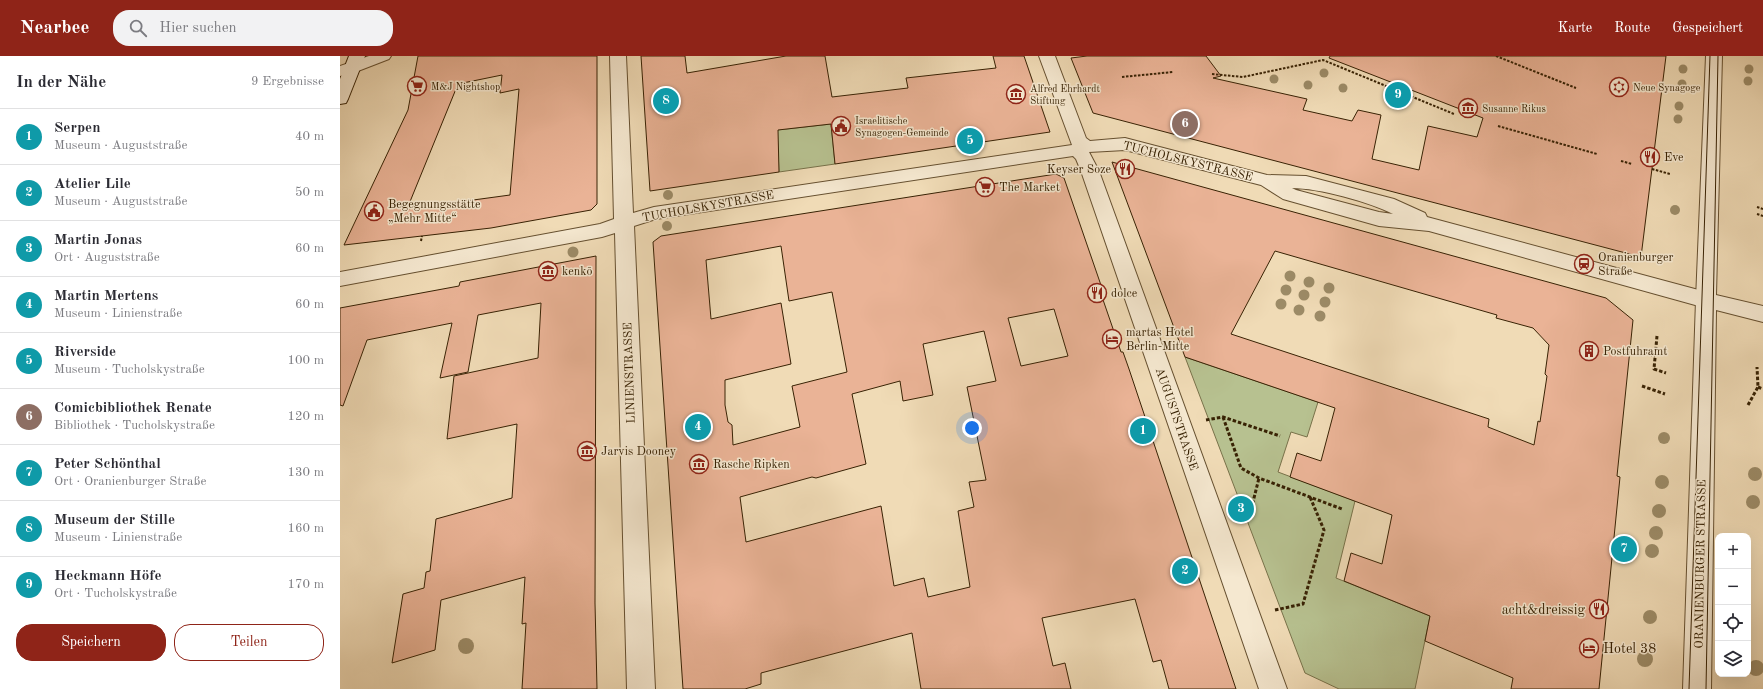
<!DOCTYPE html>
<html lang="de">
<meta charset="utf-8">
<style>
body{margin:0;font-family:"Old Standard TT",serif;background:#f2f2f3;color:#2b2b33}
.controls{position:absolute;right:12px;bottom:12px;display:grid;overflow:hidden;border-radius:8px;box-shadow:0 4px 16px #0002}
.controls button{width:36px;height:36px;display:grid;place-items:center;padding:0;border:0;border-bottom:1px solid #e1e1e2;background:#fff;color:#2b2b33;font:20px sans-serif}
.you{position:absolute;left:632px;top:372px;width:14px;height:14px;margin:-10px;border:3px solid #fff;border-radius:50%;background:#1a73e8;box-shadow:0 0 0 6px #1a73e833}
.badge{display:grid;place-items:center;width:26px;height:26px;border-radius:50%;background:#8f2418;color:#fff;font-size:13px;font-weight:700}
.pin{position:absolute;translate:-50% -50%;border:2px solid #fff;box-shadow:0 1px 4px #0006}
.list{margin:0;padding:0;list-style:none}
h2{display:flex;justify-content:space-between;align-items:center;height:52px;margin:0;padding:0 16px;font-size:17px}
h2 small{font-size:13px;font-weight:400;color:#7c7c81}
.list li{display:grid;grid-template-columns:26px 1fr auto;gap:12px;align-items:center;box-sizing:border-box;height:56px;padding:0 16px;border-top:1px solid #e1e1e2}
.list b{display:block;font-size:15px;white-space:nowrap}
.list p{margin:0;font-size:13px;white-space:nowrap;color:#7c7c81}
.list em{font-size:13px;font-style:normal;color:#7c7c81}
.actions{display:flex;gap:8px;padding:12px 16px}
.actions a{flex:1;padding:9px 0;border:1px solid #8f2418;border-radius:16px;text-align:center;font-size:14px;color:#8f2418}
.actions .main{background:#8f2418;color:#fff}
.icon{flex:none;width:22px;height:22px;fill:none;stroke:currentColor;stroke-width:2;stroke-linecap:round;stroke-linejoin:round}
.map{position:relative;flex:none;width:1423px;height:633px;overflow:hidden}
header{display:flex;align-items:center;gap:24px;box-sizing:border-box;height:56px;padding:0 20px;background:#8f2418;color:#fff}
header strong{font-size:19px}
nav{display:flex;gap:22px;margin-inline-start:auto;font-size:14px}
.search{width:280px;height:36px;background:#f2f2f3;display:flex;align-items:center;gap:10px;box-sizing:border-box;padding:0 14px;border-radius:16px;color:#7c7c81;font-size:15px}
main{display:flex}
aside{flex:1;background:#fff}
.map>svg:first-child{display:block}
.green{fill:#b7c190;stroke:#78724a}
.building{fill:#eab396;stroke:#382204;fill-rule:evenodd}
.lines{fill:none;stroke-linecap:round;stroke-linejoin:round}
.minor-casing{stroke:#665030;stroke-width:2}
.tertiary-casing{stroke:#665030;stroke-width:2}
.secondary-casing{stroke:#382204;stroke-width:2}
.path-far1{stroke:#382204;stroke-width:2;stroke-dasharray:2.5 1.5;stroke-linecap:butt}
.path{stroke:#382204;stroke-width:3;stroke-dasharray:3.5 2;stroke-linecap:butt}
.minor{fill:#f5e8d0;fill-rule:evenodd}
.tertiary{fill:#f5e8d0;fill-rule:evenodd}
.secondary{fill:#f5e8d0;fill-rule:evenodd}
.tram{stroke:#382204;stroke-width:1}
.tree{fill:#9c8b67}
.labels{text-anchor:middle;stroke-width:3;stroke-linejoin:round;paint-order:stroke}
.far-poi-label{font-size:10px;fill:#382204;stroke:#f5e8d0;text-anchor:start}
.poi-label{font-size:12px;fill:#382204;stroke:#f5e8d0;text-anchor:start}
.street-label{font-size:12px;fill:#382204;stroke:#f5e8d0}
.near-poi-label{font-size:14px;fill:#382204;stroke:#f5e8d0;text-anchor:end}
</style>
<header>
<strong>Nearbee</strong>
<div class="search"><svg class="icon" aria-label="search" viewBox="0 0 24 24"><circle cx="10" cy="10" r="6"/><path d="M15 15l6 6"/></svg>Hier suchen</div>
<nav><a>Karte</a><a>Route</a><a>Gespeichert</a></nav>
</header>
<main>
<aside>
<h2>In der Nähe<small>9 Ergebnisse</small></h2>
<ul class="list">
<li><span class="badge" style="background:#0f9aa8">1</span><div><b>Serpen</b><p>Museum · Auguststraße</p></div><em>40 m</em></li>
<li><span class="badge" style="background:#0f9aa8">2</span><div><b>Atelier Lile</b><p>Museum · Auguststraße</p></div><em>50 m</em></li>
<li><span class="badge" style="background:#0f9aa8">3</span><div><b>Martin Jonas</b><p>Ort · Auguststraße</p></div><em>60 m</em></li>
<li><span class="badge" style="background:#0f9aa8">4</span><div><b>Martin Mertens</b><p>Museum · Linienstraße</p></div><em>60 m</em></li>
<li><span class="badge" style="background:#0f9aa8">5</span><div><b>Riverside</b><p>Museum · Tucholskystraße</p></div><em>100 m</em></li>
<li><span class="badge" style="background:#8d6e63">6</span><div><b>Comicbibliothek Renate</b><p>Bibliothek · Tucholskystraße</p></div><em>120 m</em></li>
<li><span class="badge" style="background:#0f9aa8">7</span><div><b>Peter Schönthal</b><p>Ort · Oranienburger Straße</p></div><em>130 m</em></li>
<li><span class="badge" style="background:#0f9aa8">8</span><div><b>Museum der Stille</b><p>Museum · Linienstraße</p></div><em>160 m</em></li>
<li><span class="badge" style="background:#0f9aa8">9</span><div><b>Heckmann Höfe</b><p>Ort · Tucholskystraße</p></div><em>170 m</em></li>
</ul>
<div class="actions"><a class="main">Speichern</a><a>Teilen</a></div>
</aside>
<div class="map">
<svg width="1423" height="633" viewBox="0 0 1423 633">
<rect width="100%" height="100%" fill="#f0dbb6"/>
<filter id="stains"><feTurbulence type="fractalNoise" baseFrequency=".005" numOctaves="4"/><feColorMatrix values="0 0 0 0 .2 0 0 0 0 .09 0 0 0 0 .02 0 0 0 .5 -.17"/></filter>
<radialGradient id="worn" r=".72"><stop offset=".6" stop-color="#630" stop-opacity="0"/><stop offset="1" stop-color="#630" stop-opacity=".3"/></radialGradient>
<!-- green -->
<path class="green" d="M 491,68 L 495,108 L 439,116 L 437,74 Z
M 845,301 L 978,346 L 967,381 L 951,376 L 938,416 L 1015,445 L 996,522 L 1090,560 L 1075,633 L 999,633 L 965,617 Z"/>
<!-- building -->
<path class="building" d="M 78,0 L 257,0 L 257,148 L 251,154 L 151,172 L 4,189 L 68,54 ZM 162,19 L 160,37 L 179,33 L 170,139 L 67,153 L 118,28 Z
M 301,0 L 345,0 L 347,17 L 446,0 L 485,0 L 492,41 L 568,32 L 566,22 L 656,12 L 653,0 L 684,0 L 710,76 L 495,108 L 491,68 L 438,74 L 439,116 L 310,135 Z
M 747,0 L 866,0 L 881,20 L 873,22 L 967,43 L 963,54 L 1012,65 L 1018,54 L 1041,59 L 1032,103 L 1079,114 L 1088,70 L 1137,81 L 1143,62 L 989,2 L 990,0 L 1326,0 L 1301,201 L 753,57 L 731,2 Z
M 772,106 L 1266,242 L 1293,264 L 1277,420 L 1280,421 L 1259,633 L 1171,633 L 1173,622 L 1085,585 L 1090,560 L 1004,525 L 1011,497 L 1042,508 L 1052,459 L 950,421 L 957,397 L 981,405 L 995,352 L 845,301 ZM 935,195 L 1157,259 L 1156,262 L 1193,272 L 1209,289 L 1205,318 L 1207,320 L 1200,366 L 1198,365 L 1194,389 L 1148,371 L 1149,363 L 891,278 Z
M 716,118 L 724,122 L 763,235 L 760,235 L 781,296 L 783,296 L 789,313 L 896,633 L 829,633 L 821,604 L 813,606 L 795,543 L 702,562 L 713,610 L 725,607 L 731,633 L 581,633 L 572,577 L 421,617 L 421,628 L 405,633 L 343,633 L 313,186 L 321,180 ZM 441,190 L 449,245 L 492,236 L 507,316 L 452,330 L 460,371 L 393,389 L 392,369 L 388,366 L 385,349 L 385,324 L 451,308 L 441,247 L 371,263 L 366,204 ZM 714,253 L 728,300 L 681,310 L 668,262 ZM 644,275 L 656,325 L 627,331 L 646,424 L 629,426 L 634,451 L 618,455 L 630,531 L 588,541 L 584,522 L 554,530 L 541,450 L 406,486 L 400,441 L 472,421 L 476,422 L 526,408 L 512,338 L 560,325 L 563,345 L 593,339 L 583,288 Z
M 256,200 L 255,547 L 257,633 L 182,633 L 186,567 L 182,568 L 185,521 L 101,544 L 95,594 L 52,607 L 63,538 L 84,532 L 86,516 L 90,515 L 96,463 L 172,442 L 177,368 L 107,383 L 114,320 L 198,302 L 201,247 L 138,259 L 128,316 L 100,322 L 112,267 L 27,284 L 3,350 L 0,349 L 0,252 L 119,230 L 120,226 Z"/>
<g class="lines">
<!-- minor casing -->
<g class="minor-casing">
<path id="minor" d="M 29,0 L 51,0 L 49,3 L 18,15 L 0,20 L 0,10 Z
M 270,0 L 286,0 L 293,157 L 314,151 L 732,89 L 699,0 L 715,0 L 746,82 L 750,85 L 785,82 L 927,119 L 966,120 L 1054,143 L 1085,157 L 1087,161 L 1366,236 L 1373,239 L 1376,244 L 1373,249 L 1366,252 L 1089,175 L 1039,170 L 943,143 L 921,129 L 785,94 L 749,96 L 759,115 L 947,633 L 919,633 L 741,115 L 736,103 L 733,100 L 316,163 L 294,170 L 315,633 L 287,633 L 275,177 L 262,181 L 0,230 L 0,216 L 260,168 L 274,163 ZM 952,132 C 978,132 1030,146 1053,158 L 1039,156 L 956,134 Z"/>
</g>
<!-- tertiary casing -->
<g class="tertiary-casing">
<path id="tertiary" d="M 1366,0 L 1382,0 L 1376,239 L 1423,250 L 1423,266 L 1376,254 L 1371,633 L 1343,633 L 1356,244 Z"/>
</g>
<!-- secondary casing -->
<g class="secondary-casing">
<path id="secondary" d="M 9,0 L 25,0 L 8,43 L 6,47 L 0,48 L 0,23 Z"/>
</g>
<!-- path-far1 -->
<path class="path-far1" d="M 1156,0 L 1236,32
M 872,18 L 903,21 L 983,4 L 1114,58
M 782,21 L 833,16
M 1158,70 L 1257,98
M 1281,105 L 1292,108
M 1312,113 L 1330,118
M 1417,151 L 1423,153
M 1417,158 L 1423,160
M 81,185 L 82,180"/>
<!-- path -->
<path class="path" d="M 1317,280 L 1314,313 L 1326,317
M 1304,296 L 1315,300
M 1302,330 L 1325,338
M 1418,331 L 1423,333
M 1408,349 L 1418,331 L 1417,311
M 883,361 L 901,412 L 919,422 L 1002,453
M 866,364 L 883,361 L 940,380
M 898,452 L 912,450 L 919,422
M 935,554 L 963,548 L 984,474 L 970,441"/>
<!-- minor -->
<use href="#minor" class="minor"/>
<!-- tertiary -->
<use href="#tertiary" class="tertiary"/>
<!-- secondary -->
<use href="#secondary" class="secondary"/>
<!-- tram -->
<path class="tram" d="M 1349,633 L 1370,0
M 1366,633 L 1378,0"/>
</g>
<!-- trees -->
<g class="tree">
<circle cx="1343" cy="13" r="4.5"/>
<circle cx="1409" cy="13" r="4.5"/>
<circle cx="984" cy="17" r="4.5"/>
<circle cx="934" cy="23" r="4.5"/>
<circle cx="1408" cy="25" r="4.5"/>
<circle cx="1342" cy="28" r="4.5"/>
<circle cx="968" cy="29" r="4.5"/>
<circle cx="1003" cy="32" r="4.5"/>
<circle cx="1339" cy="50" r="4.5"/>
<circle cx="1338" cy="63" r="4.5"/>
<circle cx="328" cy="139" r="5"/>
<circle cx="1335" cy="154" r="5"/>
<circle cx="327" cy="170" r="5"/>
<circle cx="233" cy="196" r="5.5"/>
<circle cx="950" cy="220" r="5.5"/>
<circle cx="969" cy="226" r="5.5"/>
<circle cx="989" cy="232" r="5.5"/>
<circle cx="946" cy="234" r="5.5"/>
<circle cx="964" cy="239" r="5.5"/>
<circle cx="985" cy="246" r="5.5"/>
<circle cx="941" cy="248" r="5.5"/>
<circle cx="959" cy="254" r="5.5"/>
<circle cx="980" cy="260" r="5.5"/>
<circle cx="1324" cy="382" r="6"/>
<circle cx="1415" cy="418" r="7"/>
<circle cx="1322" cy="426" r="7"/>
<circle cx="1413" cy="446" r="7"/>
<circle cx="1319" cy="455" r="7"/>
<circle cx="1316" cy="477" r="7"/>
<circle cx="1312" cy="495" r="7"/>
<circle cx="1310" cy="561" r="7"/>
<circle cx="126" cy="590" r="8"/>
<circle cx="1305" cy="603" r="8"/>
<circle cx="1416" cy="612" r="8"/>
</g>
<!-- icons -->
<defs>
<g id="supermarket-ring" transform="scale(1)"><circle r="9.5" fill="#f5e8d0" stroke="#8f2418" stroke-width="1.5"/><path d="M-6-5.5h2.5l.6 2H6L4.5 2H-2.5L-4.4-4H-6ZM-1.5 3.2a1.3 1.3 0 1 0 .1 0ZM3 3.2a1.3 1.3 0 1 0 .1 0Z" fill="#8f2418"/></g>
<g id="synagogue-ring" transform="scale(1)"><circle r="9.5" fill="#f5e8d0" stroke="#8f2418" stroke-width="1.5"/><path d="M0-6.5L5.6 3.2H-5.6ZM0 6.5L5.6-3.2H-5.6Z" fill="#8f2418"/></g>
<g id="museum-ring" transform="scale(1)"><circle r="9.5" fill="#f5e8d0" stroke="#8f2418" stroke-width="1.5"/><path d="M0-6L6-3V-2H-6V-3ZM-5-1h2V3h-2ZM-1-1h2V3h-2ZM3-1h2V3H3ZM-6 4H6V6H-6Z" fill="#8f2418"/></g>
<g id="civic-ring" transform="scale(1)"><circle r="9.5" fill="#f5e8d0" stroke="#8f2418" stroke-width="1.5"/><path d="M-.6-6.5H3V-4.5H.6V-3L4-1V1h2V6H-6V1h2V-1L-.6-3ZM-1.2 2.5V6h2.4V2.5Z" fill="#8f2418"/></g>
<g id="restaurant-ring" transform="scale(1)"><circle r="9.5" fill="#f5e8d0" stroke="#8f2418" stroke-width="1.5"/><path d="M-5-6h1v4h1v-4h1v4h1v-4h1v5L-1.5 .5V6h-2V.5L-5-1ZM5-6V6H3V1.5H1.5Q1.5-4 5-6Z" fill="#8f2418"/></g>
<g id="station-ring" transform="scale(1)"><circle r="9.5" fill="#f5e8d0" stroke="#8f2418" stroke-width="1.5"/><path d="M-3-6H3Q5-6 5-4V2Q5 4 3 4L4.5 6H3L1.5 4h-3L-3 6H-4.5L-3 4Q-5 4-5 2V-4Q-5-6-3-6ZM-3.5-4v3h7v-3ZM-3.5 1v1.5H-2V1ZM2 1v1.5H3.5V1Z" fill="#8f2418"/></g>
<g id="hotel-ring" transform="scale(1)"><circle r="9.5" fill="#f5e8d0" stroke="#8f2418" stroke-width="1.5"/><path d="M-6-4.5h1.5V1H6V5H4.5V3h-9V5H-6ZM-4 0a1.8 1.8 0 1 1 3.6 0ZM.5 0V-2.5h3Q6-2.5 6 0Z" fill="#8f2418"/></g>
<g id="building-ring" transform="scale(1)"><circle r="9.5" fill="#f5e8d0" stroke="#8f2418" stroke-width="1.5"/><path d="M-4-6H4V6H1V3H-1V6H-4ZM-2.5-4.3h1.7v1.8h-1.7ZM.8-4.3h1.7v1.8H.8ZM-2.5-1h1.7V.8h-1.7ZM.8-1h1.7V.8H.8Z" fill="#8f2418"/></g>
</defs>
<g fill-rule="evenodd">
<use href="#supermarket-ring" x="77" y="30"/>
<use href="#synagogue-ring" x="1279" y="31"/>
<use href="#museum-ring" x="676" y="38"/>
<use href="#museum-ring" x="1128" y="52"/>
<use href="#civic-ring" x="501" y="70"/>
<use href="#restaurant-ring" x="1310" y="101"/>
<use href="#restaurant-ring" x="785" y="113"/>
<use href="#supermarket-ring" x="645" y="131"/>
<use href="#civic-ring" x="34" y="155"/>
<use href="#station-ring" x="1244" y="208"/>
<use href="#museum-ring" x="208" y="215"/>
<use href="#restaurant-ring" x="757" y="237"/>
<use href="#hotel-ring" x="772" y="283"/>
<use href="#building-ring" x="1249" y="295"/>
<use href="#museum-ring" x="247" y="395"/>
<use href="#museum-ring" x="359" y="408"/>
<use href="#restaurant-ring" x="1259" y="553"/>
<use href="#hotel-ring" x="1249" y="592"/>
</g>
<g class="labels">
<!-- far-poi labels -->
<g class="far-poi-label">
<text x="91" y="34">M&amp;J Nightshop</text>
<text x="1293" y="35">Neue Synagoge</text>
<text x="690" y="36">Alfred Ehrhardt<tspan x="690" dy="12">Stiftung</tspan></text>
<text x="1142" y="56">Susanne Rikus</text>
<text x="515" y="68">Israelitische<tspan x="515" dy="12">Synagogen-Gemeinde</tspan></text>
</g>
<!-- poi labels -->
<g class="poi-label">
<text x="1324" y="105">Eve</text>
<text x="771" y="117" text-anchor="end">Keyser Soze</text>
<text x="659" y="135">The Market</text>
<text x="48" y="152">Begegnungsstätte<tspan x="48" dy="14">„Mehr Mitte“</tspan></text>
<text x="1258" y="205">Oranienburger<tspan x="1258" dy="14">Straße</tspan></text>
<text x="222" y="219">kenkō</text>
<text x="771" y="241">dolce</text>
<text x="786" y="280">martas Hotel<tspan x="786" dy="14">Berlin-Mitte</tspan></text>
<text x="1263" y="299">Postfuhramt</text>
<text x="261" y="399">Jarvis Dooney</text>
<text x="373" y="412">Rasche Ripken</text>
</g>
<!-- street labels -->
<g class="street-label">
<text transform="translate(848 105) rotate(14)" y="4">TUCHOLSKYSTRASSE</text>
<text transform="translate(368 150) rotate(-10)" y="4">TUCHOLSKYSTRASSE</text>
<text transform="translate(289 317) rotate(-92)" y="4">LINIENSTRASSE</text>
<text transform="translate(837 363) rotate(71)" y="4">AUGUSTSTRASSE</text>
<text transform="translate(1360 508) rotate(-89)" y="4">ORANIENBURGER STRASSE</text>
</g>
<!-- near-poi labels -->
<g class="near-poi-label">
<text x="1245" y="558">acht&amp;dreissig</text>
<text x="1263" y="597" text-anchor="start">Hotel 38</text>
</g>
</g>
<rect width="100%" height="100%" filter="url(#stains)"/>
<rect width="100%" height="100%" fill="url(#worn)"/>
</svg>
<div class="controls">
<button>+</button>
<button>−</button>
<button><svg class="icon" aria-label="locate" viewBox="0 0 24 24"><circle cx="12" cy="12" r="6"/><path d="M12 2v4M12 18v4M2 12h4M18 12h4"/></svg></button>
<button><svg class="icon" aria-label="layers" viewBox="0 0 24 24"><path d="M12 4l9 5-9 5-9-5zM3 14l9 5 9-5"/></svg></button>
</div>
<div class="you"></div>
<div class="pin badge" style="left:803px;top:375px;background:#0f9aa8">1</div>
<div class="pin badge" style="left:845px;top:515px;background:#0f9aa8">2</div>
<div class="pin badge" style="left:901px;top:453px;background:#0f9aa8">3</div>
<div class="pin badge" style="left:358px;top:371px;background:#0f9aa8">4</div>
<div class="pin badge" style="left:630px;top:85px;background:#0f9aa8">5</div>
<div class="pin badge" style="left:845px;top:68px;background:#8d6e63">6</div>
<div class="pin badge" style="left:1284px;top:493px;background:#0f9aa8">7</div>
<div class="pin badge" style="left:326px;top:45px;background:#0f9aa8">8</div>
<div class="pin badge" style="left:1058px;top:39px;background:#0f9aa8">9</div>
</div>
</main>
